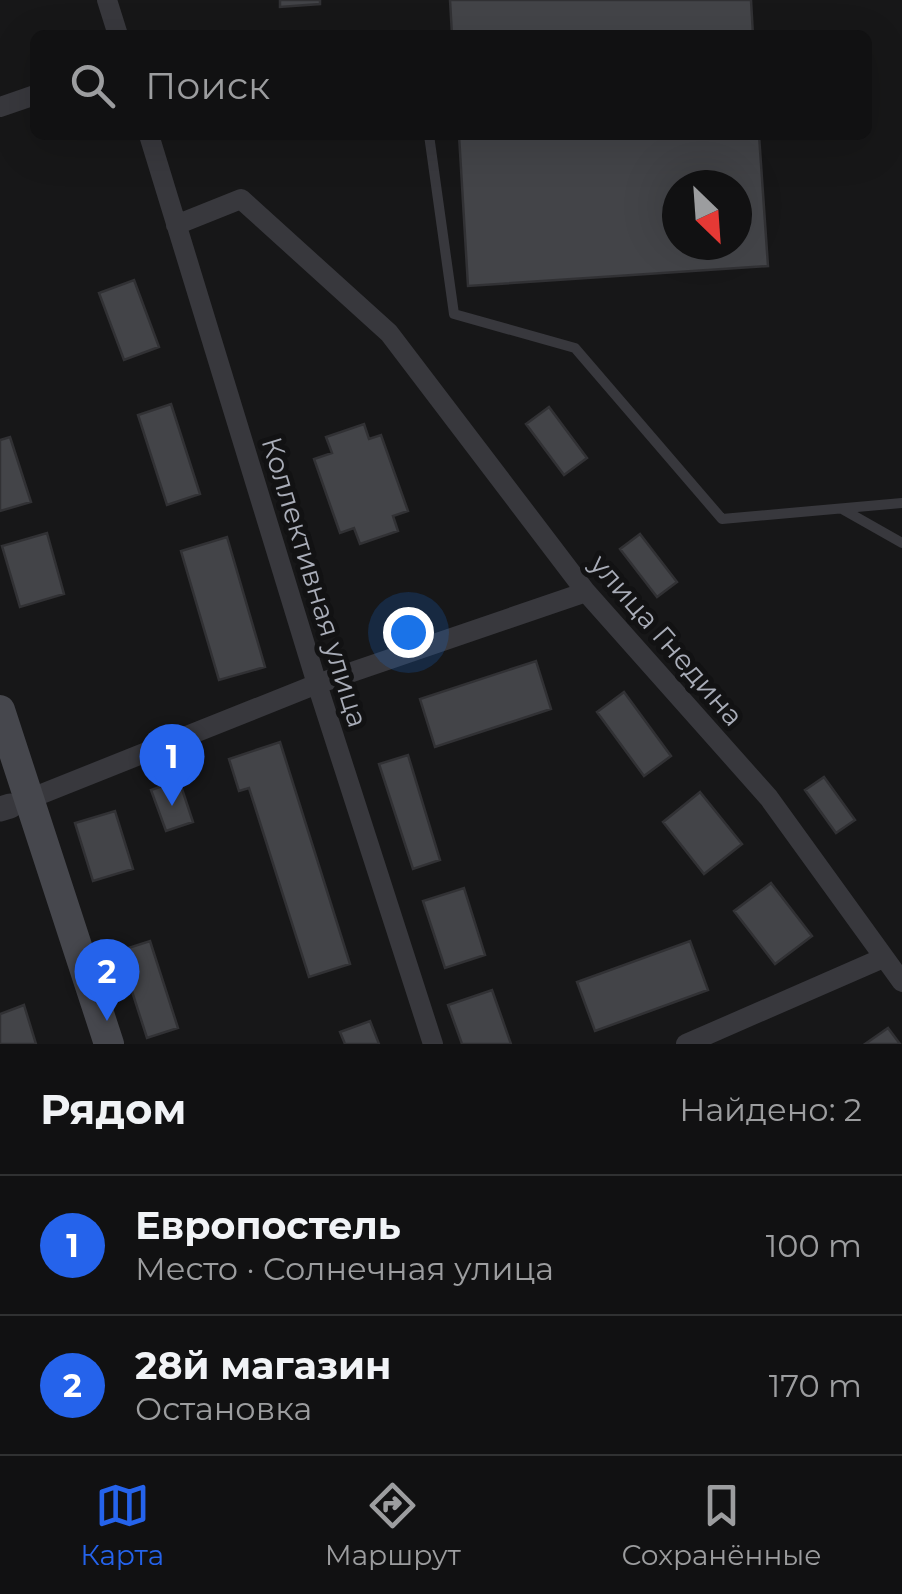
<!DOCTYPE html>
<html lang="ru">
<meta charset="utf-8">
<style>
body{margin:0;font-family:Montserrat,sans-serif;background:#1a1a1b;color:#f1f3f6}
.compass{position:absolute;left:662px;top:170px;width:90px;height:90px;border-radius:50%;background:#111112;box-shadow:0 10px 40px #0002;rotate:155deg}
.you{position:absolute;left:408px;top:632px;width:35px;height:35px;margin:-25px;border:8px solid #fff;border-radius:50%;background:#1a73e8;box-shadow:0 0 0 15px #1a73e833}
.badge{display:grid;place-items:center;width:65px;height:65px;border-radius:50%;background:#2563eb;color:#fff;font-size:32px;font-weight:700}
.pin{position:absolute;translate:-50% -82px;filter:drop-shadow(0 2px 5px #0008)}
.pin::after{content:'';position:absolute;top:52px;width:35px;height:30px;background:inherit;clip-path:polygon(0 0,100% 0,50% 100%)}
.list{margin:0;padding:0;list-style:none}
h2{display:flex;justify-content:space-between;align-items:center;height:130px;margin:0;padding:0 40px;font-size:42px}
h2 small{font-size:32px;font-weight:400;color:#9c9d9f}
.list li{display:grid;grid-template-columns:65px 1fr auto;gap:30px;align-items:center;box-sizing:border-box;height:140px;padding:0 40px;border-top:2px solid #303132}
.list b{display:block;font-size:38px;white-space:nowrap}
.list p{margin:0;font-size:32px;white-space:nowrap;color:#9c9d9f}
.list em{font-size:32px;font-style:normal;color:#9c9d9f}
.icon{flex:none;width:55px;height:55px;fill:none;stroke:currentColor;stroke-width:2;stroke-linecap:round;stroke-linejoin:round}
.map{position:relative;flex:none;width:902px;height:1044px;overflow:hidden}
.search{position:absolute;background:#111112;box-shadow:0 10px 40px #0002;left:30px;right:30px;top:30px;height:110px;display:flex;align-items:center;gap:25px;box-sizing:border-box;padding:0 35px;border-radius:15px;color:#9c9d9f;font-size:38px}
.sheet{height:410px;background:#111112}
nav{display:flex;justify-content:space-around;align-items:center;box-sizing:border-box;height:140px;border-top:2px solid #303132;background:#111112;font-size:28px;color:#9c9d9f}
nav a{display:grid;justify-items:center;gap:5px}
nav .on{color:#2563eb}
.map>svg:first-child{display:block}
.building{fill:#434448;stroke:#313134;stroke-width:2.5;fill-rule:evenodd}
.lines{fill:none;stroke-linecap:round;stroke-linejoin:round}
.service{stroke:#38383d;stroke-width:10}
.minor{stroke:#38383d;stroke-width:20}
.tertiary{stroke:#38383d;stroke-width:25}
.secondary{stroke:#46474d;stroke-width:30}
.labels{text-anchor:middle;stroke-width:10;stroke-linejoin:round;paint-order:stroke}
.street-label{font-size:28px;fill:#a9adb8;stroke:#121213}
</style>
<div class="map">
<svg width="902" height="1044" viewBox="0 0 902 1044">
<rect width="100%" height="100%" fill="#171718"/>
<!-- building -->
<path class="building" d="M 280,0 L 320,0 L 320,4 L 280,7 Z
M 450,0 L 751,0 L 753,35 L 452,35 Z
M 459,135 L 759,135 L 768,266 L 468,286 ZM 677,185 L 737,185 L 737,245 L 677,245 Z
M 134,280 L 159,347 L 124,360 L 99,293 Z
M 171,404 L 200,494 L 167,505 L 138,415 Z
M 549,407 L 587,458 L 564,475 L 526,424 Z
M 364,424 L 369,439 L 381,435 L 408,511 L 393,516 L 398,531 L 360,544 L 354,528 L 340,533 L 314,459 L 332,453 L 326,437 Z
M 10,437 L 31,502 L 0,511 L 0,440 Z
M 47,533 L 64,594 L 20,607 L 2,546 Z
M 640,534 L 677,582 L 657,597 L 620,549 Z
M 227,537 L 265,667 L 219,680 L 181,551 Z
M 536,661 L 551,709 L 435,747 L 420,699 Z
M 624,692 L 671,756 L 644,776 L 597,712 Z
M 280,742 L 350,964 L 309,977 L 249,788 L 239,791 L 229,759 Z
M 408,755 L 440,860 L 413,869 L 379,764 Z
M 824,777 L 855,820 L 836,833 L 805,790 Z
M 179,780 L 193,822 L 166,831 L 151,790 Z
M 700,792 L 742,844 L 704,874 L 663,822 Z
M 115,811 L 133,869 L 93,881 L 75,823 Z
M 771,883 L 812,936 L 775,964 L 734,911 Z
M 464,888 L 485,955 L 445,968 L 423,901 Z
M 150,941 L 178,1028 L 147,1038 L 119,951 Z
M 690,941 L 708,990 L 595,1031 L 577,982 Z
M 492,990 L 511,1044 L 462,1044 L 448,1005 Z
M 24,1005 L 36,1044 L 0,1044 L 0,1014 Z
M 370,1021 L 379,1044 L 345,1044 L 340,1032 Z
M 888,1028 L 900,1044 L 865,1044 Z"/>
<g class="lines">
<!-- service -->
<path class="service" d="M 429,135 L 454,314 L 575,348 L 722,519 L 902,503
M 842,509 L 902,543"/>
<!-- minor -->
<path class="minor" d="M 107,0 L 118,35
M 0,107 L 35,95
M 149,135 L 317,684 L 433,1044
M 176,225 L 241,199 L 389,333 L 586,592 L 769,798 L 902,982
M 29,799 L 317,684 L 586,592
M 686,1044 L 883,958"/>
<!-- tertiary -->
<path class="tertiary" d="M 0,809 L 10,806"/>
<!-- secondary -->
<path class="secondary" d="M 0,710 L 109,1044"/>
</g>
<g class="labels">
<!-- street labels -->
<g class="street-label">
<text transform="translate(315 582) rotate(73)" y="10">Коллективная улица</text>
<text transform="translate(667 640) rotate(49)" y="10">улица Гнедина</text>
</g>
</g>
</svg>
<svg class="compass" viewBox="-18 -18 36 36"><path d="M0-13l5 13h-10z" fill="#e53935"/><path d="M0 13l5-13h-10z" fill="#9c9d9f"/></svg>
<div class="you"></div>
<div class="pin badge" style="left:172px;top:806px">1</div>
<div class="pin badge" style="left:107px;top:1021px">2</div>
<div class="search"><svg class="icon" aria-label="search" viewBox="0 0 24 24"><circle cx="10" cy="10" r="6"/><path d="M15 15l6 6"/></svg>Поиск</div>
</div>
<section class="sheet">
<h2>Рядом<small>Найдено: 2</small></h2>
<ul class="list">
<li><span class="badge">1</span><div><b>Европостель</b><p>Место · Солнечная улица</p></div><em>100 m</em></li>
<li><span class="badge">2</span><div><b>28й магазин</b><p>Остановка</p></div><em>170 m</em></li>
</ul>
</section>
<nav>
<a class="on"><svg class="icon" aria-label="map" viewBox="0 0 24 24"><path d="M3 6l6-2 6 2 6-2v14l-6 2-6-2-6 2zM9 4v14M15 6v14"/></svg>Карта</a>
<a><svg class="icon" aria-label="directions" viewBox="0 0 24 24"><path d="M12 3l9 9-9 9-9-9zM9 14v-3h6M13 9l2 2-2 2"/></svg>Маршрут</a>
<a><svg class="icon" aria-label="saved" viewBox="0 0 24 24"><path d="M7 4h10v16l-5-4-5 4z"/></svg>Сохранённые</a>
</nav>
